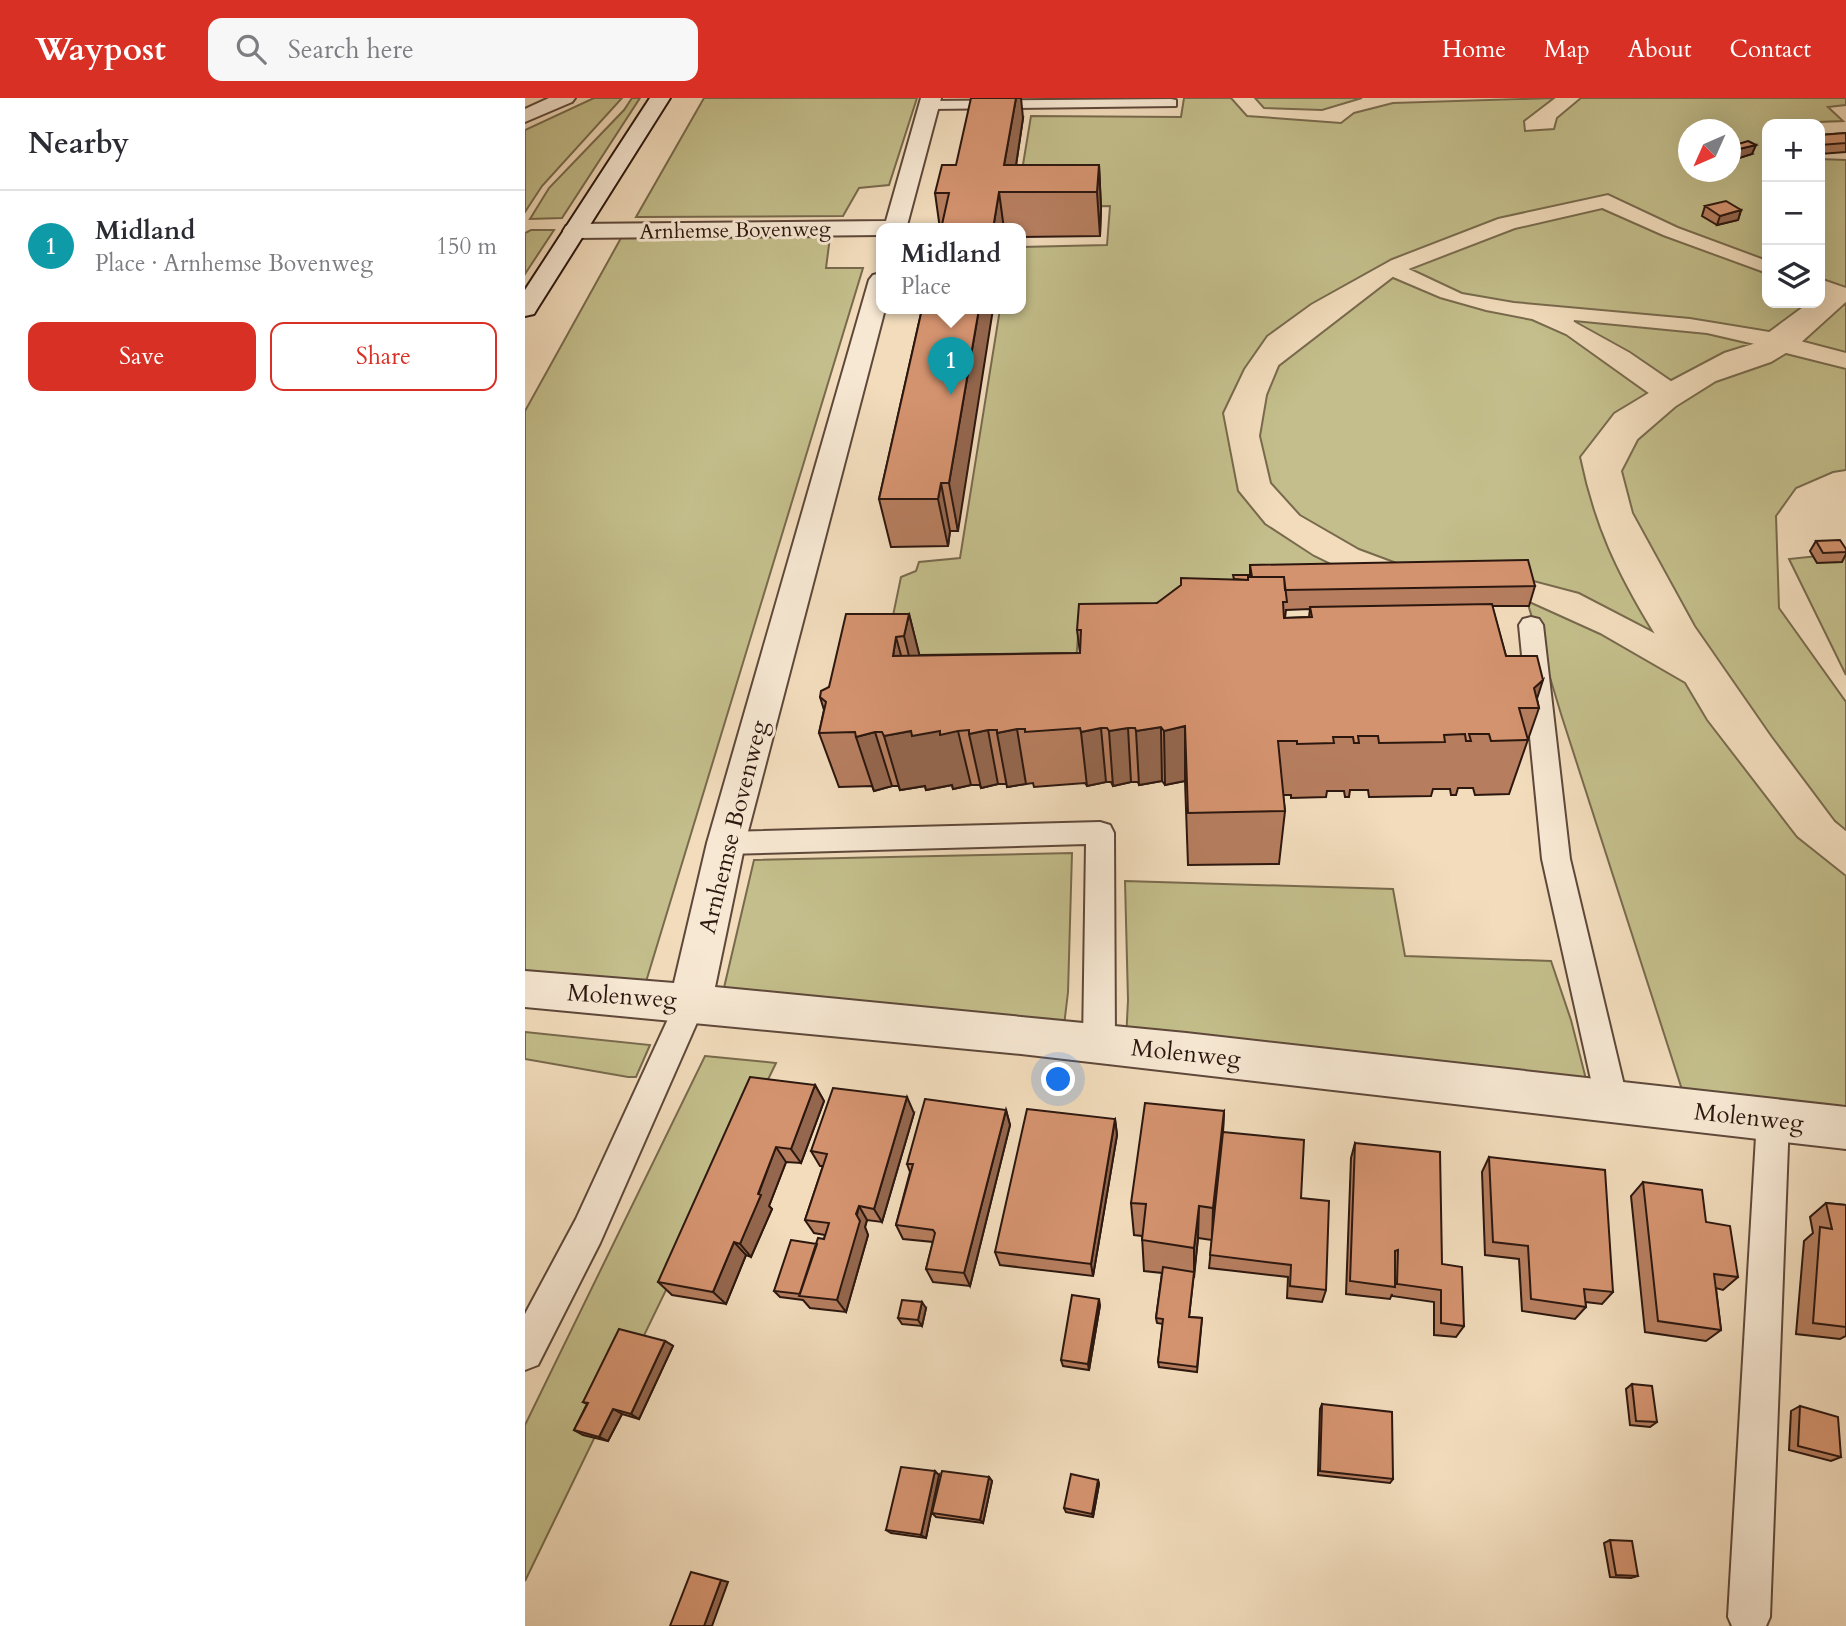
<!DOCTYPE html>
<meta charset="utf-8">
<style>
body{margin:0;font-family:Cardo,serif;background:#f7f7f7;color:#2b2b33}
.controls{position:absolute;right:21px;top:21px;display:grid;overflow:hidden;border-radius:14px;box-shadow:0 7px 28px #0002}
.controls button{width:63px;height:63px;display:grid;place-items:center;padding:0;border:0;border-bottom:2px solid #e1e1e2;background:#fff;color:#2b2b33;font:35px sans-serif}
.compass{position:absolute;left:1153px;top:21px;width:63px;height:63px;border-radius:50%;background:#fff;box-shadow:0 7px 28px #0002;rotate:225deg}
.you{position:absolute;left:534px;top:982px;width:24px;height:24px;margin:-18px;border:5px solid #fff;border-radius:50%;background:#1a73e8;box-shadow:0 0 0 10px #1a73e833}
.badge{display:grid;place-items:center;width:46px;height:46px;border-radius:50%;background:#d93025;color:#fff;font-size:23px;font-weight:700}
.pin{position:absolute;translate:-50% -58px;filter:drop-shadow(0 2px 4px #0008)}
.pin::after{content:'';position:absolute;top:37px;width:24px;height:21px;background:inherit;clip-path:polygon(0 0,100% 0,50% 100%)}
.popup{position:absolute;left:351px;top:125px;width:150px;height:91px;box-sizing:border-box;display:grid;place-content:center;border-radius:14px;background:#fff;filter:drop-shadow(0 2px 5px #0005);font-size:23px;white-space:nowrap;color:#7c7c81}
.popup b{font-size:26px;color:#2b2b33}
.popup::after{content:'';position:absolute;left:50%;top:100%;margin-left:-14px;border:14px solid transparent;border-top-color:#fff}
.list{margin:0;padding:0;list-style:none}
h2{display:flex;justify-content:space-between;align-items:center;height:91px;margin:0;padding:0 28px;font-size:30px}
h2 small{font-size:23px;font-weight:400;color:#7c7c81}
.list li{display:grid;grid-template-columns:46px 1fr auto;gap:21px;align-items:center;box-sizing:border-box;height:112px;padding:0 28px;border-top:2px solid #e1e1e2}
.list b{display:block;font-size:26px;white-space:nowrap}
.list p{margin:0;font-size:23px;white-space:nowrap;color:#7c7c81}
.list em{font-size:23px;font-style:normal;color:#7c7c81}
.actions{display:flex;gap:14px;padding:21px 28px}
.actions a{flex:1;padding:16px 0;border:2px solid #d93025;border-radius:14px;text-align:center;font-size:24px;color:#d93025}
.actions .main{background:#d93025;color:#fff}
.icon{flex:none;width:38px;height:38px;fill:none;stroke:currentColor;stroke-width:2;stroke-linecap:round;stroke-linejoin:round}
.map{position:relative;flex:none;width:1321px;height:1528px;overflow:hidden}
header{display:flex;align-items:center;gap:42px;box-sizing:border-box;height:98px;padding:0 35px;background:#d93025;color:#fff}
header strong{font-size:33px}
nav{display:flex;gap:38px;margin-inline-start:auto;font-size:24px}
.search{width:490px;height:63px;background:#f7f7f7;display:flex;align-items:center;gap:18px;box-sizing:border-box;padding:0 24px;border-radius:14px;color:#7c7c81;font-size:26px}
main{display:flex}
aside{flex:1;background:#fff}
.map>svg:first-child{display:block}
.green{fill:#c3be8b;stroke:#786a4d;stroke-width:2;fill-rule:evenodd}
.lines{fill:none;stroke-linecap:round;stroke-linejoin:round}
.service-casing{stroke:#5e483a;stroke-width:4}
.minor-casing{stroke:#5e483a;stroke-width:4}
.secondary-casing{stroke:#2c170f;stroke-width:4}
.service{fill:#f7e8d3;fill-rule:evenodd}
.minor{fill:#f7e8d3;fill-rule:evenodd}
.secondary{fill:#f7e8d3;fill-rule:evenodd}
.wall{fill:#b67e5f;stroke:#2c170f;stroke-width:2;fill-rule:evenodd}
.shaded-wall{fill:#94674e;stroke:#2c170f;stroke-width:2}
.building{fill:#d4936f;stroke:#2c170f;stroke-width:2}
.labels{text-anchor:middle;stroke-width:6;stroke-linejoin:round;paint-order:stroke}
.far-street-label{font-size:21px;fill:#2c170f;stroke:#f7e8d3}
.street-label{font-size:24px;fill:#2c170f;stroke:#f7e8d3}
</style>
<header>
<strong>Waypost</strong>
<div class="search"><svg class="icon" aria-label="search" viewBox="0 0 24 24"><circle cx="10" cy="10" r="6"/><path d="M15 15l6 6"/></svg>Search here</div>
<nav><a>Home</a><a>Map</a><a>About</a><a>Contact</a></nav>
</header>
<main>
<aside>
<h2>Nearby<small></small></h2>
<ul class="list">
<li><span class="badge" style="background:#0f9aa8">1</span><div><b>Midland</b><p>Place · Arnhemse Bovenweg</p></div><em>150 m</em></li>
</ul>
<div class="actions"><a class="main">Save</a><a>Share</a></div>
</aside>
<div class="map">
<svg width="1321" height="1528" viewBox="0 0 1321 1528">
<rect width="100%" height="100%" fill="#f2dcbc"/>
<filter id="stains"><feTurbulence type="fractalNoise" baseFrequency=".00286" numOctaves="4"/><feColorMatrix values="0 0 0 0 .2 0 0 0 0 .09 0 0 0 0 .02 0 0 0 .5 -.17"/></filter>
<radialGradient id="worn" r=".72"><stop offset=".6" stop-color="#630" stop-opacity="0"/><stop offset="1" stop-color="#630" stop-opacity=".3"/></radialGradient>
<!-- green -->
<path class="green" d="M 69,0 L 97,0 L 17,88 L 0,114 L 0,32 Z
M 107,0 L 115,0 L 37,120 L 5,121 L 24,90 L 99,12 Z
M 179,0 L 392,0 L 364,87 L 334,90 L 318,118 L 111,119 Z
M 659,0 L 706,0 L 722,18 L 816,25 L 829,15 L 868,5 L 1029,0 L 999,23 L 1000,33 L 1029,31 L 1032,20 L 1056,0 L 1321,0 L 1321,7 L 1303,9 L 1318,23 L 1242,26 L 1242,162 L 1153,129 L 1083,96 L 973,120 L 867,161 L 786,206 L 742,238 L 719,271 L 698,315 L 713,393 L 740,426 L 789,458 L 849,487 L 555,513 L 551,564 L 358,566 L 376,479 L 391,473 L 394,464 L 435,460 L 475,211 L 496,211 L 496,149 L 582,147 L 585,108 L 491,109 L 506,18 L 656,19 ZM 1164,32 L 1206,32 L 1206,74 L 1164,74 Z
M 730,0 L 837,0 L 797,12 L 739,10 Z
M 1295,61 L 1321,62 L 1321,189 L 1295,180 Z
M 1077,111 L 1138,138 L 1242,176 L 1242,205 L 1282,205 L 1244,233 L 1165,220 L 989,204 L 937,195 L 886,171 L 990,131 Z
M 6,132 L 29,132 L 0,176 L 0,135 Z
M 305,139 L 301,170 L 338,170 L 120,887 L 0,877 L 0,313 L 96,140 Z
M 868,180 L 915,200 L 961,213 L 1007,222 L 1041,237 L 1122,295 L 1089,315 L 1055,359 C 1069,427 1091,474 1127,533 L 1054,495 L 997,480 L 893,473 L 834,451 L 775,417 L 746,385 L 735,338 L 742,297 L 754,268 Z
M 1321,205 L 1321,254 L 1279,243 Z
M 1049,223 L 1182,236 L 1225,246 L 1199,254 L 1146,282 L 1105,254 Z
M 1261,256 L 1321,271 L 1321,372 L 1308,374 L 1271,390 L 1251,418 L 1254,510 L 1321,604 L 1321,732 L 1310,723 L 1247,639 L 1170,528 L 1108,415 L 1097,373 L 1113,342 L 1151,309 L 1191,284 L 1246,265 Z
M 1321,455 L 1321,577 L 1264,461 Z
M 1002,503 L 1075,536 L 1160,585 L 1182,622 L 1272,739 L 1321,778 L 1321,1021 L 1161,1004 L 1036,616 Z
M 547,755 L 543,894 L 538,936 L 198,894 L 229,762 Z
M 600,783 L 868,791 L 880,858 L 1026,863 L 1046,922 L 1064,993 L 601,943 L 603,902 Z
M 0,934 L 125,947 L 111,979 L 103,979 L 0,961 Z
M 180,958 L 251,965 L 0,1483 L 0,1327 Z"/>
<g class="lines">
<!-- service casing -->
<g class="service-casing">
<path id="service" d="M 646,1 L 651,2 L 651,8 L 404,11 L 397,7 L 404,3 Z
M 1006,519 L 1014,521 L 1018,527 L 1045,761 L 1103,1004 L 1098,1015 L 1087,1019 L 1076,1015 L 1071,1004 L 1017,761 L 994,527 L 998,521 Z
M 575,724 L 585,727 L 589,735 L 590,945 L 585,955 L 574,959 L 563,955 L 558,945 L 561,746 L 201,756 L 191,753 L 187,745 L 191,737 L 201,734 Z
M 166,891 L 177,895 L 181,904 L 75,1145 L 13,1267 L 0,1272 L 0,1216 L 51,1121 L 155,895 Z
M 1248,1006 L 1260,1010 L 1264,1021 L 1245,1519 L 1241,1528 L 1207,1528 L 1203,1519 L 1232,1021 L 1236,1010 Z"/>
</g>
<!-- minor casing -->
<g class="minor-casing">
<path id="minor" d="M 24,0 L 50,0 L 47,4 L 0,24 L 0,11 Z
M 396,0 L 416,0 L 381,131 L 356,131 L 356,137 L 49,140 L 41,138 L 38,133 L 41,128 L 49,126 L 361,123 Z
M 356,175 L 356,211 L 360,211 L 220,745 L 190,889 L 661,935 L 1321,1009 L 1321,1051 L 496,956 L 0,909 L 0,873 L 149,885 L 182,745 L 344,182 L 348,177 Z"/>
</g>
<!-- secondary casing -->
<g class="secondary-casing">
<path id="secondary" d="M 125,0 L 145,0 L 12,211 L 9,216 L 0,218 L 0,192 Z"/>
</g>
<!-- service -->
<use href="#service" class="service"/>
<!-- minor -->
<use href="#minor" class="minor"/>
<!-- secondary -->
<use href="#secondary" class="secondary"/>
</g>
<!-- wall -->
<path class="wall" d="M 498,20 L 491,67 L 574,67 L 576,110 L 575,138 L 496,139 L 496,131 L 415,131 L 410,95 L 431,67 Z
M 1321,35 L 1321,54 L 1295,56 L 1295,37 Z
M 1207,48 L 1227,56 L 1211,61 L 1206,58 Z
M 1180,108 L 1216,112 L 1213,122 L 1192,127 L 1177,118 Z
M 397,211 L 433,433 L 425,433 L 423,448 L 366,449 L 354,401 Z
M 1291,443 L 1321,451 L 1321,456 L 1317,464 L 1292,465 L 1285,453 Z
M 725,467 L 1010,488 L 1004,508 L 967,508 L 981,558 L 1012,601 L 1014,610 L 984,696 L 950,697 L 948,690 L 933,690 L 931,697 L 926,697 L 925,691 L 908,691 L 906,698 L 844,699 L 843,692 L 825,692 L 824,699 L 820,699 L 819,693 L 802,693 L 801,699 L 766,700 L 766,697 L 758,697 L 760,713 L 754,766 L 663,767 L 660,683 L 640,687 L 637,683 L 614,687 L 613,684 L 606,684 L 588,688 L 586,684 L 581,684 L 562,688 L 560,685 L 509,689 L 508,685 L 501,686 L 482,689 L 482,686 L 473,686 L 456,690 L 455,687 L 446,687 L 428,691 L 427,687 L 401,692 L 400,688 L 375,692 L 374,688 L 367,688 L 349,693 L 347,688 L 314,689 L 294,635 L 299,612 L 295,599 L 304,589 L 384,516 L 394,557 L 555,555 L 552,532 L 632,505 L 725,477 ZM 785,511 L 784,519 L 760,520 L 761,512 Z
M 290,987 L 299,1003 L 276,1065 L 261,1064 L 244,1108 L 247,1111 L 226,1159 L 221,1157 L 201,1206 L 147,1197 L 133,1184 Z
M 481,1012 L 485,1027 L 445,1188 L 408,1184 L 401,1171 L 408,1144 L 378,1141 L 371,1127 L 385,1074 L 382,1066 Z
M 699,1013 L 698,1035 L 776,1100 L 801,1192 L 797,1204 L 762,1200 L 763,1179 L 684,1170 L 687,1142 L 673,1140 L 664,1219 L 677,1220 L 672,1274 L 634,1269 L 633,1264 L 638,1226 L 632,1225 L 631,1220 L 637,1175 L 619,1173 L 617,1138 L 609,1137 L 606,1105 Z
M 389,1015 L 357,1124 L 342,1122 L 340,1129 L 343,1137 L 321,1214 L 285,1210 L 278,1202 L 255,1199 L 249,1193 L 292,1146 L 299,1141 L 300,1137 L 289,1135 L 280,1122 L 298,1068 L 295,1068 L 286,1053 Z
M 590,1021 L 592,1037 L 568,1178 L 475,1167 L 470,1154 Z
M 830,1045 L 917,1166 L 939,1228 L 931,1239 L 909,1237 L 909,1204 L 867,1198 L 867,1196 L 865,1201 L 821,1196 L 826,1060 Z
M 964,1059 L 1088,1194 L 1077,1206 L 1060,1204 L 1061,1209 L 1050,1221 L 997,1213 L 994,1161 L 960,1157 L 957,1074 Z
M 1118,1084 L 1181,1124 L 1213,1179 L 1198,1192 L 1191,1190 L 1196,1232 L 1181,1243 L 1120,1234 L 1106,1098 Z
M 1301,1105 L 1321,1107 L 1321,1238 L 1315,1241 L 1271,1236 L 1279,1143 L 1288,1135 L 1285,1119 Z
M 575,1207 L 564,1272 L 538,1268 L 536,1262 Z
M 401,1210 L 397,1228 L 377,1226 L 373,1220 Z
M 140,1243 L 148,1248 L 114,1321 L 97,1316 L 83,1343 L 58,1337 L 49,1332 L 62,1306 L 58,1304 Z
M 1107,1286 L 1132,1324 L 1125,1329 L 1105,1327 L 1101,1291 Z
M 797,1306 L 868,1381 L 865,1385 L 793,1377 L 795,1311 Z
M 1275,1308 L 1316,1359 L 1306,1363 L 1264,1352 L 1266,1313 Z
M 414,1377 L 401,1440 L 366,1435 L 361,1432 Z
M 464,1379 L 467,1383 L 458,1425 L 411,1419 L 407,1415 Z
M 573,1382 L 574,1386 L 568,1419 L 541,1414 L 539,1410 Z
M 1085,1442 L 1113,1478 L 1106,1480 L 1085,1479 L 1079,1445 Z"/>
<!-- shaded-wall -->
<path class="shaded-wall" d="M 491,0 L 496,0 L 498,20 L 487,94 L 479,67 Z
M 1231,47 L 1227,56 L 1211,61 L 1214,51 Z
M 574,67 L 576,110 L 575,138 L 572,94 Z
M 474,94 L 479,131 L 468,131 Z
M 1216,112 L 1213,122 L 1192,127 L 1195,118 Z
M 454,211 L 468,211 L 433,433 L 424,385 Z
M 416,385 L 425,433 L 423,448 L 413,401 Z
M 384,516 L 398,571 L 393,594 L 379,538 Z
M 371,539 L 386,594 L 368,558 Z
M 1018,582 L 1009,610 L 1009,590 Z
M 660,628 L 660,683 L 640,687 L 639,633 Z
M 636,629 L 637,683 L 614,687 L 611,633 Z
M 576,630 L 581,684 L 562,688 L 556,634 Z
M 603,630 L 606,684 L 588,688 L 584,633 Z
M 492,631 L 501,686 L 482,689 L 472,635 Z
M 463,632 L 473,686 L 456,690 L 444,636 Z
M 386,633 L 433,633 L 446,687 L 428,691 L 427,687 L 401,692 L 400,688 L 375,692 L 359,638 Z
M 350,634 L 367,688 L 349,693 L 331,639 Z
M 290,987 L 299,1003 L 276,1065 L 266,1051 Z
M 382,999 L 389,1015 L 357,1124 L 349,1111 Z
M 481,1012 L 485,1027 L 445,1188 L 439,1175 Z
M 699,1013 L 697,1049 L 687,1142 L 688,1110 Z
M 590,1021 L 592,1037 L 568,1178 L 566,1166 Z
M 251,1049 L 261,1064 L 244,1108 L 247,1111 L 226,1159 L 215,1146 Z
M 334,1108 L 342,1122 L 340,1129 L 343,1137 L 321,1214 L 312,1202 Z
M 674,1108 L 673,1140 L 669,1180 L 669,1150 Z
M 209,1144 L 221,1157 L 201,1206 L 188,1194 Z
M 574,1201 L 575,1207 L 564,1272 L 563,1266 Z
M 397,1204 L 401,1210 L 397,1228 L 393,1222 Z
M 140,1243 L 148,1248 L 114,1321 L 106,1316 Z
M 88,1311 L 97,1316 L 83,1343 L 74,1339 Z
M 410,1373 L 414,1377 L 401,1440 L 396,1437 Z
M 464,1379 L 467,1383 L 458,1425 L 455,1422 Z
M 573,1382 L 574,1386 L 568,1419 L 567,1416 Z
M 196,1482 L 203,1484 L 187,1528 L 179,1528 Z"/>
<!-- building -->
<path class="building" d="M 446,0 L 491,0 L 479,67 L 574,67 L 572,94 L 474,94 L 468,131 L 416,131 L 424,95 L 410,95 L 417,67 L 431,67 Z
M 1321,35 L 1321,45 L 1295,47 L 1295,37 Z
M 1223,43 L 1231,47 L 1214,51 L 1207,48 Z
M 1201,103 L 1216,112 L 1195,118 L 1180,108 Z
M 397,211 L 454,211 L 424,385 L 416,385 L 413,401 L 354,401 Z
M 1315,442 L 1321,451 L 1321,454 L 1298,455 L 1291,443 Z
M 1003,462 L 1010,488 L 760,492 L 759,479 L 727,479 L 725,467 Z
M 708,477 L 725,477 L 725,479 L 723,479 L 723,482 L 709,481 Z
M 723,479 L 759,479 L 762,504 L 758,504 L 759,520 L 787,519 L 785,509 L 967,506 L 981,558 L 1012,558 L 1018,582 L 1009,590 L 1014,610 L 994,610 L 1003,642 L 966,643 L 964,636 L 944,636 L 946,643 L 941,643 L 940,636 L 919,637 L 920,644 L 854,645 L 853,638 L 833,638 L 834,645 L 829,645 L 828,639 L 808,639 L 809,645 L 772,646 L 772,643 L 753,643 L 760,713 L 663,715 L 660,628 L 639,633 L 636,629 L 611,633 L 610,630 L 603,630 L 584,633 L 582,630 L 576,630 L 556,634 L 555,630 L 500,634 L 500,631 L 492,631 L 472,635 L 472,632 L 463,632 L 444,636 L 444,632 L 433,633 L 415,637 L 415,633 L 387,638 L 386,633 L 359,638 L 357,634 L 350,634 L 331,639 L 330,634 L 294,635 L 301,604 L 295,599 L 296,593 L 304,589 L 321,516 L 384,516 L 379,538 L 371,539 L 368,558 L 555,555 L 556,532 L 552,532 L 554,506 L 632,505 L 656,487 L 656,480 L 723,482 Z
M 225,979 L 290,987 L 266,1051 L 251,1049 L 233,1096 L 236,1097 L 215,1146 L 209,1144 L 188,1194 L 133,1184 Z
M 308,990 L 382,999 L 349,1111 L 334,1108 L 331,1116 L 335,1123 L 312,1202 L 274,1198 L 293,1140 L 299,1141 L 304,1125 L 280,1122 L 302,1056 L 286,1053 Z
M 400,1001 L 481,1012 L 439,1175 L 401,1171 L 410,1135 L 408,1132 L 371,1127 L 388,1066 L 382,1066 Z
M 620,1005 L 699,1013 L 688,1110 L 674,1108 L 669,1150 L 617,1142 L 621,1106 L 606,1105 Z
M 502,1011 L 590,1021 L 566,1166 L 470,1154 Z
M 698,1034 L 779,1042 L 776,1100 L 804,1103 L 801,1192 L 765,1188 L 766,1167 L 685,1157 Z
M 830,1045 L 915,1054 L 917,1166 L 937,1169 L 939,1228 L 916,1225 L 916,1192 L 872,1186 L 873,1152 L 870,1153 L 870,1189 L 825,1183 Z
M 964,1059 L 1080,1072 L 1088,1194 L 1059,1191 L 1061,1209 L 1006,1201 L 1003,1148 L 968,1144 Z
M 1118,1084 L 1177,1092 L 1181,1124 L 1205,1128 L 1213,1179 L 1189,1176 L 1196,1232 L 1133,1223 Z
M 1301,1105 L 1321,1107 L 1321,1229 L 1288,1225 L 1295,1129 L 1307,1131 Z
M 266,1142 L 292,1146 L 275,1196 L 249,1193 Z
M 638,1169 L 669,1174 L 664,1219 L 677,1220 L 672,1269 L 633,1264 L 638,1221 L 631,1220 Z
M 547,1197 L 574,1201 L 563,1266 L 536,1262 Z
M 377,1202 L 397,1204 L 393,1222 L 373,1220 Z
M 94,1231 L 140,1243 L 106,1316 L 88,1311 L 74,1339 L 49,1332 L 63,1305 L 58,1304 Z
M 1107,1286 L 1127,1288 L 1132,1324 L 1111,1323 Z
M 797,1306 L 867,1314 L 868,1381 L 795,1373 Z
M 1275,1308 L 1313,1319 L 1316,1359 L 1273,1348 Z
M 376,1369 L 410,1373 L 396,1437 L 361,1432 Z
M 417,1373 L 464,1379 L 455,1422 L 407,1415 Z
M 546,1376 L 573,1382 L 567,1416 L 539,1410 Z
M 1085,1442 L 1107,1443 L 1113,1478 L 1091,1477 Z
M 166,1474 L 196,1482 L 179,1528 L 145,1528 Z"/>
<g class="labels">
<!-- far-street labels -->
<g class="far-street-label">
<text transform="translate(210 132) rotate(-1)" y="7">Arnhemse Bovenweg</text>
</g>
<!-- street labels -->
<g class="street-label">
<text transform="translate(208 729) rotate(-76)" y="8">Arnhemse Bovenweg</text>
<text transform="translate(97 898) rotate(4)" y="8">Molenweg</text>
<text transform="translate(661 955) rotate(6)" y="8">Molenweg</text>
<text transform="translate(1224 1019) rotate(6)" y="8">Molenweg</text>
</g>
</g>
<rect width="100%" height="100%" filter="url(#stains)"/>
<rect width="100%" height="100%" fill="url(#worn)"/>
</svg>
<div class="controls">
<button>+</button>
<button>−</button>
<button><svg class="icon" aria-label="layers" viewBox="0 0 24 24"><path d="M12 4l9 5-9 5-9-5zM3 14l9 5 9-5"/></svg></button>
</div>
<svg class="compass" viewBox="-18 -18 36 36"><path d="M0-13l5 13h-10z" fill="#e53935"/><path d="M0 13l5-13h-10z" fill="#7c7c81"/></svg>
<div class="you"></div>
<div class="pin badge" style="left:426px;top:297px;background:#0f9aa8">1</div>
<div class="popup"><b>Midland</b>Place</div>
</div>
</main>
